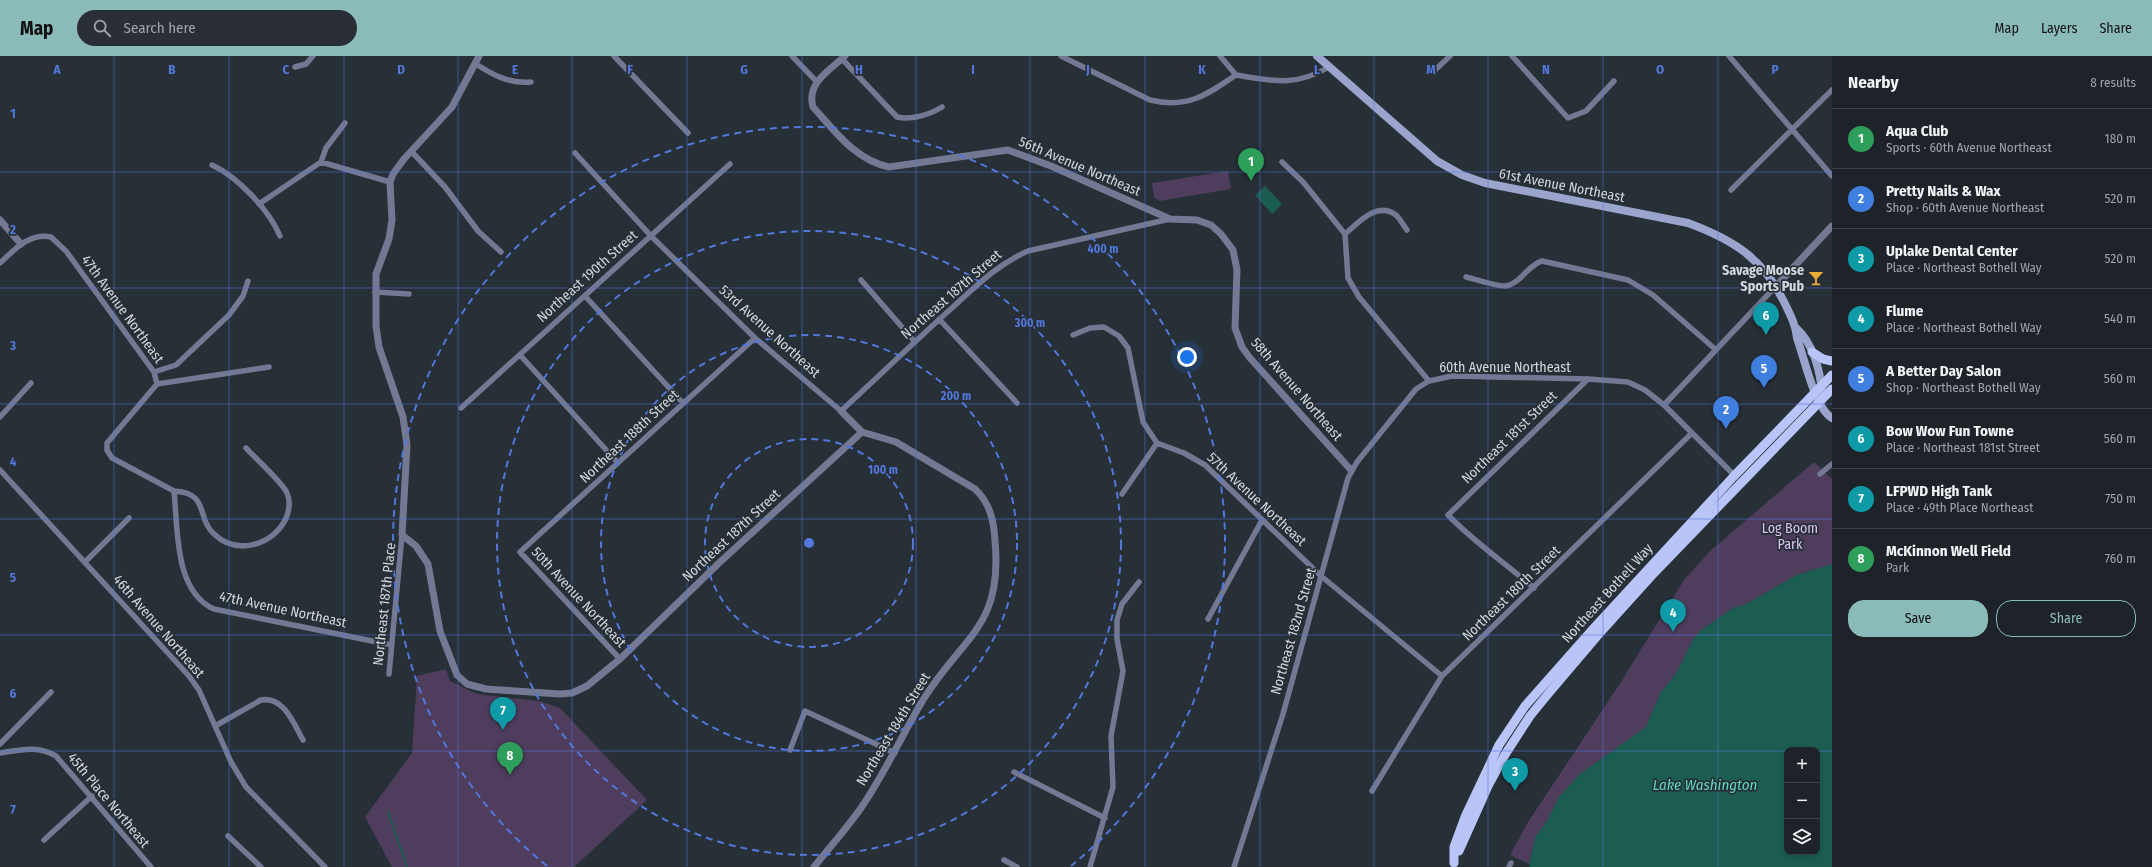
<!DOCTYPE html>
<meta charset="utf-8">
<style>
body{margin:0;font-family:"Fira Sans Condensed",sans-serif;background:#2a2f35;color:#f1f3f6}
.controls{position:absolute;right:12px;bottom:12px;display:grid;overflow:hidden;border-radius:8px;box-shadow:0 2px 6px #0003}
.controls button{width:36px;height:36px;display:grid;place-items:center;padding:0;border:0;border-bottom:1px solid #3b4046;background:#1d2329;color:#f1f3f6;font:20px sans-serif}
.you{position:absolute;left:1187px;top:301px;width:14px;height:14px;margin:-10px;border:3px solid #fff;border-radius:50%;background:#1a73e8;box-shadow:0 0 0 6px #1a73e833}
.badge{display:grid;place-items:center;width:26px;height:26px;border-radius:50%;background:#8bbbb9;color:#fff;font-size:13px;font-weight:700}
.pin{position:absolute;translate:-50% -33px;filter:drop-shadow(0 1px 2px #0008)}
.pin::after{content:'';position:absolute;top:21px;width:14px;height:12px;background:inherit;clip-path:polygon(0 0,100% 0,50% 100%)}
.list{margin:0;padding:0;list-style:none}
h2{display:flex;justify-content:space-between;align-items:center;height:52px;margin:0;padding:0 16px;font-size:17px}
h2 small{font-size:13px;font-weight:400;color:#a0a4a8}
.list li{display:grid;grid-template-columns:26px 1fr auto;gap:12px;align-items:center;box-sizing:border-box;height:60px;padding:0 16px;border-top:1px solid #3b4046}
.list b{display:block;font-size:15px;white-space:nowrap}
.list p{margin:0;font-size:13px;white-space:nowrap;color:#a0a4a8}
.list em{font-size:13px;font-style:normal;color:#a0a4a8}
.actions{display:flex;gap:8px;padding:12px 16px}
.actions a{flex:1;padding:9px 0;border:1px solid #8bbbb9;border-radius:16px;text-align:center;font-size:14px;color:#8bbbb9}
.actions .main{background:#8bbbb9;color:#111}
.icon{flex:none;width:22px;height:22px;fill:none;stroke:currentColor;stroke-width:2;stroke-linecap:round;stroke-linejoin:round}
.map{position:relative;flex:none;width:1832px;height:811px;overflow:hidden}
header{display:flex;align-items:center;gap:24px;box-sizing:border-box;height:56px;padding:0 20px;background:#8bbbb9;color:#111}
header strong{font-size:19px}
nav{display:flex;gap:22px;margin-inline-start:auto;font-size:14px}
.search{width:280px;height:36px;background:#2a2f35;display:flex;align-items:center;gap:10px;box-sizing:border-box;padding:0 14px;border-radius:22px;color:#a0a4a8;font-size:15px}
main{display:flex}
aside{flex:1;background:#1d2329}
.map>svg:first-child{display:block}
.green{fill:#4e3d5d}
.water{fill:#1b5e51;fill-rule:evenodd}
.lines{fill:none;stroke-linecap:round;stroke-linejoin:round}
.stream{stroke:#1b5e51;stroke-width:2}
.minor{stroke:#747993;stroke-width:5.5}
.tertiary{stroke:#747993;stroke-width:7}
.secondary{stroke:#9ba4cc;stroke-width:8}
.primary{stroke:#b9c4f8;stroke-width:9}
.grid{fill:none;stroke:#5377da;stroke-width:1;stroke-opacity:0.55}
.ring{fill:none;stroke:#5377da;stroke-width:2;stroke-dasharray:7 5}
.labels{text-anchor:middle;stroke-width:3.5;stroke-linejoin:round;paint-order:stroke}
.street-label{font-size:14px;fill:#d2d8dd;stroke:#272f37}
.poi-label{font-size:14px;font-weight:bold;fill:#d2d8dd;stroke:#272f37;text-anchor:end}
.park-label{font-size:14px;fill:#dcc4f4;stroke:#272f37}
.water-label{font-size:15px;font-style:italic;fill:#5edac0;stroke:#272f37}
.grid-label{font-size:13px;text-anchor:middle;font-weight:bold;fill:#5377da;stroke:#272f37;stroke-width:3.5;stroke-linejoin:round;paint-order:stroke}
.centre{fill:#5377da;stroke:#272f37;stroke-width:2}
.ring-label{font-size:12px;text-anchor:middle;font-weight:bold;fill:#5377da;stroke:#272f37;stroke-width:3.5;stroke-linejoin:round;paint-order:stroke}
</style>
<header>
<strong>Map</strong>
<div class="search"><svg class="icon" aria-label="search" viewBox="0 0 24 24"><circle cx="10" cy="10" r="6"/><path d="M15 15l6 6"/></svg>Search here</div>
<nav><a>Map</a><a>Layers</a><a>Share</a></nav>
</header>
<main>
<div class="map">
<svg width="1832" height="811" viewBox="0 0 1832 811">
<rect width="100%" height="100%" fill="#272f37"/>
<!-- green -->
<path class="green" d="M 1228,115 L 1231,133 L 1160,145 L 1154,142 L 1152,127 Z
M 1814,406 L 1832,423 L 1832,508 L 1797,519 L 1746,548 L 1733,552 L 1700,575 L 1694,582 L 1677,616 L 1660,638 L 1646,671 L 1580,718 L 1559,741 L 1547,765 L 1536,780 L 1529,808 L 1510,799 L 1528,766 L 1619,629 L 1684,524 L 1710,495 Z
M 446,613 L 450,625 L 477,638 L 539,645 L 560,652 L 647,744 L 574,811 L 392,811 L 365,761 L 412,697 L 417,620 Z"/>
<!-- water -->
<path class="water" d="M 1265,130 L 1282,148 L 1272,158 L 1255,139 Z
M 1832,508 L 1832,811 L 1530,811 L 1529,808 L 1536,780 L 1547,765 L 1559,741 L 1580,718 L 1646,671 L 1660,638 L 1677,616 L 1694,582 L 1700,575 L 1733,552 L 1746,548 L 1797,519 ZM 1787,694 L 1817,694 L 1817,796 L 1787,796 Z"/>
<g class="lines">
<!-- stream -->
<path class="stream" d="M 388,756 L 407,811"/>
<!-- minor -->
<path class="minor" d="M 614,0 L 688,77
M 792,0 L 817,26
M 1061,0 L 1150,44 C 1187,53 1207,39 1236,19
M 1220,0 L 1236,19 C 1273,25 1295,31 1329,11
M 1512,0 L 1568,62 L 1586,55 L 1614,25
M 1729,0 L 1832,120
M 842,3 L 897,61 C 912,64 929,59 942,51
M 476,8 C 493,19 509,28 531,26
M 295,11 L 306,8 L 313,0
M 1433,16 L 1450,0
M 411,95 L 445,131 L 478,175 L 501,196
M 575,97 L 651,180 L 755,282 L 841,355 C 878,321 915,285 953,251 C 976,230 998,208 1028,195 L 1170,163
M 321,106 L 390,126
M 1282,106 L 1303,126 L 1345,178 L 1348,222 L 1359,241 L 1429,325
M 212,109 C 238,121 269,154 280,180
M 1731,134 L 1832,34
M 259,148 L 321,106 L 326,92 L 345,67
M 1345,178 C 1359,166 1377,145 1396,159 C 1400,163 1404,170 1407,174
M 0,207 C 14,194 30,176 51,181 L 66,195 L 154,316 L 157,328
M 1466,221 C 1475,223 1498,231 1506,230 C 1521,227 1528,209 1542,205 L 1628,224 L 1653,239 L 1715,293
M 861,224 L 915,286
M 375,236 L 409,238
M 585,240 L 683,347
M 939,263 L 1017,347
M 1073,279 L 1090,272 L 1104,271 L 1119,280 L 1128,292 L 1143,366 L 1157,387 L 1184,397 L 1205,409 L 1321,520 L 1442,620
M 520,299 L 618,407
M 154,316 L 176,309 L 229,259 L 243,240 L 248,225
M 157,328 L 107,387 L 107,394 L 112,402 L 174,435 C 178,473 174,535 214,553 L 392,589
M 157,328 L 269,311
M 1664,349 L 1777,229
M 461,352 L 730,108
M 0,361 L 31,327
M 0,414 L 189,620 L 199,634 L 231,706 L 246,731 L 325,811
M 1820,418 L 1832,408
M 174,435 C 210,437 196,462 214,478 C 236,499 270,490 284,466 C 289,458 291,446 287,437 C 283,427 255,402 246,392
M 1122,438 L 1157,387
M 85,506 L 129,462
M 1534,532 C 1505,507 1474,486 1448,459 L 1588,323
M 1208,563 L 1262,464
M 620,603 L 520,496 L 755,282
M 389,618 L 402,479
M 215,670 L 261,644 C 284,640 294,668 303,684
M 0,688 L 51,636
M 790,694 L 805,655 L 895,697
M 0,697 C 20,694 38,689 56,700 L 151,811
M 1014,716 L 1105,762
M 1372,735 L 1442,620 L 1692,377
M 228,780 L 261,811
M 44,784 L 92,740
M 1004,804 L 1017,811
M 1090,811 L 1113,731 L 1111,680 L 1123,615 L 1117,583 L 1117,564 L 1122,548 L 1139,526
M 1234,811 L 1283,658 L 1348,422 L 1357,406 L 1416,333 L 1429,325 L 1452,320 L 1588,323 L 1628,326 L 1645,334 L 1664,349 L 1736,421
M 1509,811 L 1511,807"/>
<!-- tertiary -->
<path class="tertiary" d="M 479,0 L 452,51 L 404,103 L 393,118 L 390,126 L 392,164 L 389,183 L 376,218 L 376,270 L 379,291 L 403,361 L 407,389 L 402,479 L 416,490 L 428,508 L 440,575 L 457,619 L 467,628 L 486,633 L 560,638 L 572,637 L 587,630 L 620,603 L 719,507 L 862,376
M 845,0 C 830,14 806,27 813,51 C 835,75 855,104 889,111 L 1008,94 L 1051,110 L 1170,163 L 1197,164 L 1211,169 L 1221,178 L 1233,194 L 1237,214 L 1235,272 L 1242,291 L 1250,302 L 1351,414
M 0,164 L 21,188
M 1777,229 L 1832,170
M 814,811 C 830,791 847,772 861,752 C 885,717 902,679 923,644 C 962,580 1003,572 995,485 C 994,465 990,447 975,433 L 896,386 L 862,376 L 841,355"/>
<!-- secondary -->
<path class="secondary" d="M 1317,0 L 1437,105 L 1462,119 L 1485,127 L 1688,167 C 1734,184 1764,203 1785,248 C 1791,260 1796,270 1797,282 C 1804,301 1815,353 1832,362
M 1796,272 C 1813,287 1820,314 1822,336"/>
<!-- primary -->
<path class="primary" d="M 1812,296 L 1823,303 L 1832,305
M 1459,795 L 1489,728 L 1506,697 L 1530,660 L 1548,638 L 1598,579 L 1654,517 L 1832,333
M 1454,807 L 1454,791 L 1465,761 L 1499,689 L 1525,650 L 1593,573 L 1735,419 L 1832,319"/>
</g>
<!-- grid -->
<path class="grid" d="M 114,0 L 114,811M 229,0 L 229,811M 344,0 L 344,811M 458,0 L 458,811M 572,0 L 572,811M 687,0 L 687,811M 802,0 L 802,811M 916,0 L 916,811M 1030,0 L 1030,811M 1145,0 L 1145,811M 1260,0 L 1260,811M 1374,0 L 1374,811M 1488,0 L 1488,811M 1603,0 L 1603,811M 1718,0 L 1718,811M 0,116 L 1832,116M 0,232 L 1832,232M 0,348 L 1832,348M 0,463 L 1832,463M 0,579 L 1832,579M 0,695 L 1787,695M 1817,695 L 1832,695"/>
<!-- distance rings -->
<g class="ring">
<circle cx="809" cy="487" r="104"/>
<circle cx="809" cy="487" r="208"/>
<circle cx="809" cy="487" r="312"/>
<path d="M547 810A416 416 0 1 1 1071 810"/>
</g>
<!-- icons -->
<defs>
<g id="bar-bare" transform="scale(1.2)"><path d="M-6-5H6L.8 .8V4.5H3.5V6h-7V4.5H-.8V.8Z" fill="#e7ac37" stroke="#272f37" stroke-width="2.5" paint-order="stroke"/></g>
</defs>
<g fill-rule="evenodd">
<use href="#bar-bare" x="1816" y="222"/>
</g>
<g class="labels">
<!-- street labels -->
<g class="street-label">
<text transform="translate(1080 110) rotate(23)" y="5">56th Avenue Northeast</text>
<text transform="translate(1562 129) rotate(11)" y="5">61st Avenue Northeast</text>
<text transform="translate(587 220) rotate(-42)" y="5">Northeast 190th Street</text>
<text transform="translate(951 238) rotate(-41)" y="5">Northeast 187th Street</text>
<text transform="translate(123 253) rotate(54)" y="5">47th Avenue Northeast</text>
<text transform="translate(770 275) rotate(42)" y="5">53rd Avenue Northeast</text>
<text x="1505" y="316">60th Avenue Northeast</text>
<text transform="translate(1297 333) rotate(49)" y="5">58th Avenue Northeast</text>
<text transform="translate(629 380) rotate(-43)" y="5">Northeast 188th Street</text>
<text transform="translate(1509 381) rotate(-44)" y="5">Northeast 181st Street</text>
<text transform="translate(1257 443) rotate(43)" y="5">57th Avenue Northeast</text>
<text transform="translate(731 479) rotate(-43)" y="5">Northeast 187th Street</text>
<text transform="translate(1511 537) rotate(-44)" y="5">Northeast 180th Street</text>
<text transform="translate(1607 537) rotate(-48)" y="5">Northeast Bothell Way</text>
<text transform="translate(579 541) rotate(47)" y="5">50th Avenue Northeast</text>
<text transform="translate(384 548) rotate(-84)" y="5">Northeast 187th Place</text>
<text transform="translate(283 553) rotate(12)" y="5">47th Avenue Northeast</text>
<text transform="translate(159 570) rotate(49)" y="5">46th Avenue Northeast</text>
<text transform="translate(1293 575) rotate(-74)" y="5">Northeast 182nd Street</text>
<text transform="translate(893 673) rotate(-59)" y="5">Northeast 184th Street</text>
<text transform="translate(109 744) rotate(50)" y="5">45th Place Northeast</text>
</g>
<!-- poi labels -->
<g class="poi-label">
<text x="1804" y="219">Savage Moose<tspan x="1804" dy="16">Sports Pub</tspan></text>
</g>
<!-- park labels -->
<g class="park-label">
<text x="1790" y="477">Log Boom<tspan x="1790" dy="16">Park</tspan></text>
</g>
<!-- water labels -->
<g class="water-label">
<text x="1705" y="734">Lake Washington</text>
</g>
</g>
<g class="grid-label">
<text x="57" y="18">A</text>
<text x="172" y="18">B</text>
<text x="286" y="18">C</text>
<text x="401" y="18">D</text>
<text x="515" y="18">E</text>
<text x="630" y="18">F</text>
<text x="744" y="18">G</text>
<text x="859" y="18">H</text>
<text x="973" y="18">I</text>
<text x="1088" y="18">J</text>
<text x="1202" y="18">K</text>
<text x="1317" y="18">L</text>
<text x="1431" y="18">M</text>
<text x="1546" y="18">N</text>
<text x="1660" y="18">O</text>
<text x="1775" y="18">P</text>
<text x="13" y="62">1</text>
<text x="13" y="178">2</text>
<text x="13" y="294">3</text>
<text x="13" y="410">4</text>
<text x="13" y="526">5</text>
<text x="13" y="642">6</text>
<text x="13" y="758">7</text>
</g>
<circle cx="809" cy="487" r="6" class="centre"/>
<g class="ring-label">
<text x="1103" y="197">400 m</text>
<text x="1030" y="271">300 m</text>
<text x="956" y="344">200 m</text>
<text x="883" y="418">100 m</text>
</g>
</svg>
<div class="controls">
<button>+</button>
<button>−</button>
<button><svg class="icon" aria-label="layers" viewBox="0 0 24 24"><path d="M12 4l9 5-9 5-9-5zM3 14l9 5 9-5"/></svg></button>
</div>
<div class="you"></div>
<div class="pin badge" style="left:1251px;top:125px;background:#2e9e5b">1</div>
<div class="pin badge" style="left:1726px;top:373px;background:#3f7fe0">2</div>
<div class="pin badge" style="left:1515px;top:735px;background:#0f9aa8">3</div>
<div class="pin badge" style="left:1673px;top:576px;background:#0f9aa8">4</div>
<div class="pin badge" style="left:1764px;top:332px;background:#3f7fe0">5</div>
<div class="pin badge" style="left:1766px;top:279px;background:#0f9aa8">6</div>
<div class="pin badge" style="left:503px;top:674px;background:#0f9aa8">7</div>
<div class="pin badge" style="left:510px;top:719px;background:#2e9e5b">8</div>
</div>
<aside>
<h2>Nearby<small>8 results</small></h2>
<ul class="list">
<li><span class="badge" style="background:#2e9e5b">1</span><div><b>Aqua Club</b><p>Sports · 60th Avenue Northeast</p></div><em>180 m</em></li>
<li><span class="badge" style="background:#3f7fe0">2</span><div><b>Pretty Nails &amp; Wax</b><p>Shop · 60th Avenue Northeast</p></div><em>520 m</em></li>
<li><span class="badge" style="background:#0f9aa8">3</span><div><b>Uplake Dental Center</b><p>Place · Northeast Bothell Way</p></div><em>520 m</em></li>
<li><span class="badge" style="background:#0f9aa8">4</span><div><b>Flume</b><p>Place · Northeast Bothell Way</p></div><em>540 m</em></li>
<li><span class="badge" style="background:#3f7fe0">5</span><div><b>A Better Day Salon</b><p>Shop · Northeast Bothell Way</p></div><em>560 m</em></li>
<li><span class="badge" style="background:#0f9aa8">6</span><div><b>Bow Wow Fun Towne</b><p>Place · Northeast 181st Street</p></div><em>560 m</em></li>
<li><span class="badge" style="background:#0f9aa8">7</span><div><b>LFPWD High Tank</b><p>Place · 49th Place Northeast</p></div><em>750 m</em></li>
<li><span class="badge" style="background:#2e9e5b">8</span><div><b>McKinnon Well Field</b><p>Park</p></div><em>760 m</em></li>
</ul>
<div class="actions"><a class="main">Save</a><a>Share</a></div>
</aside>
</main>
